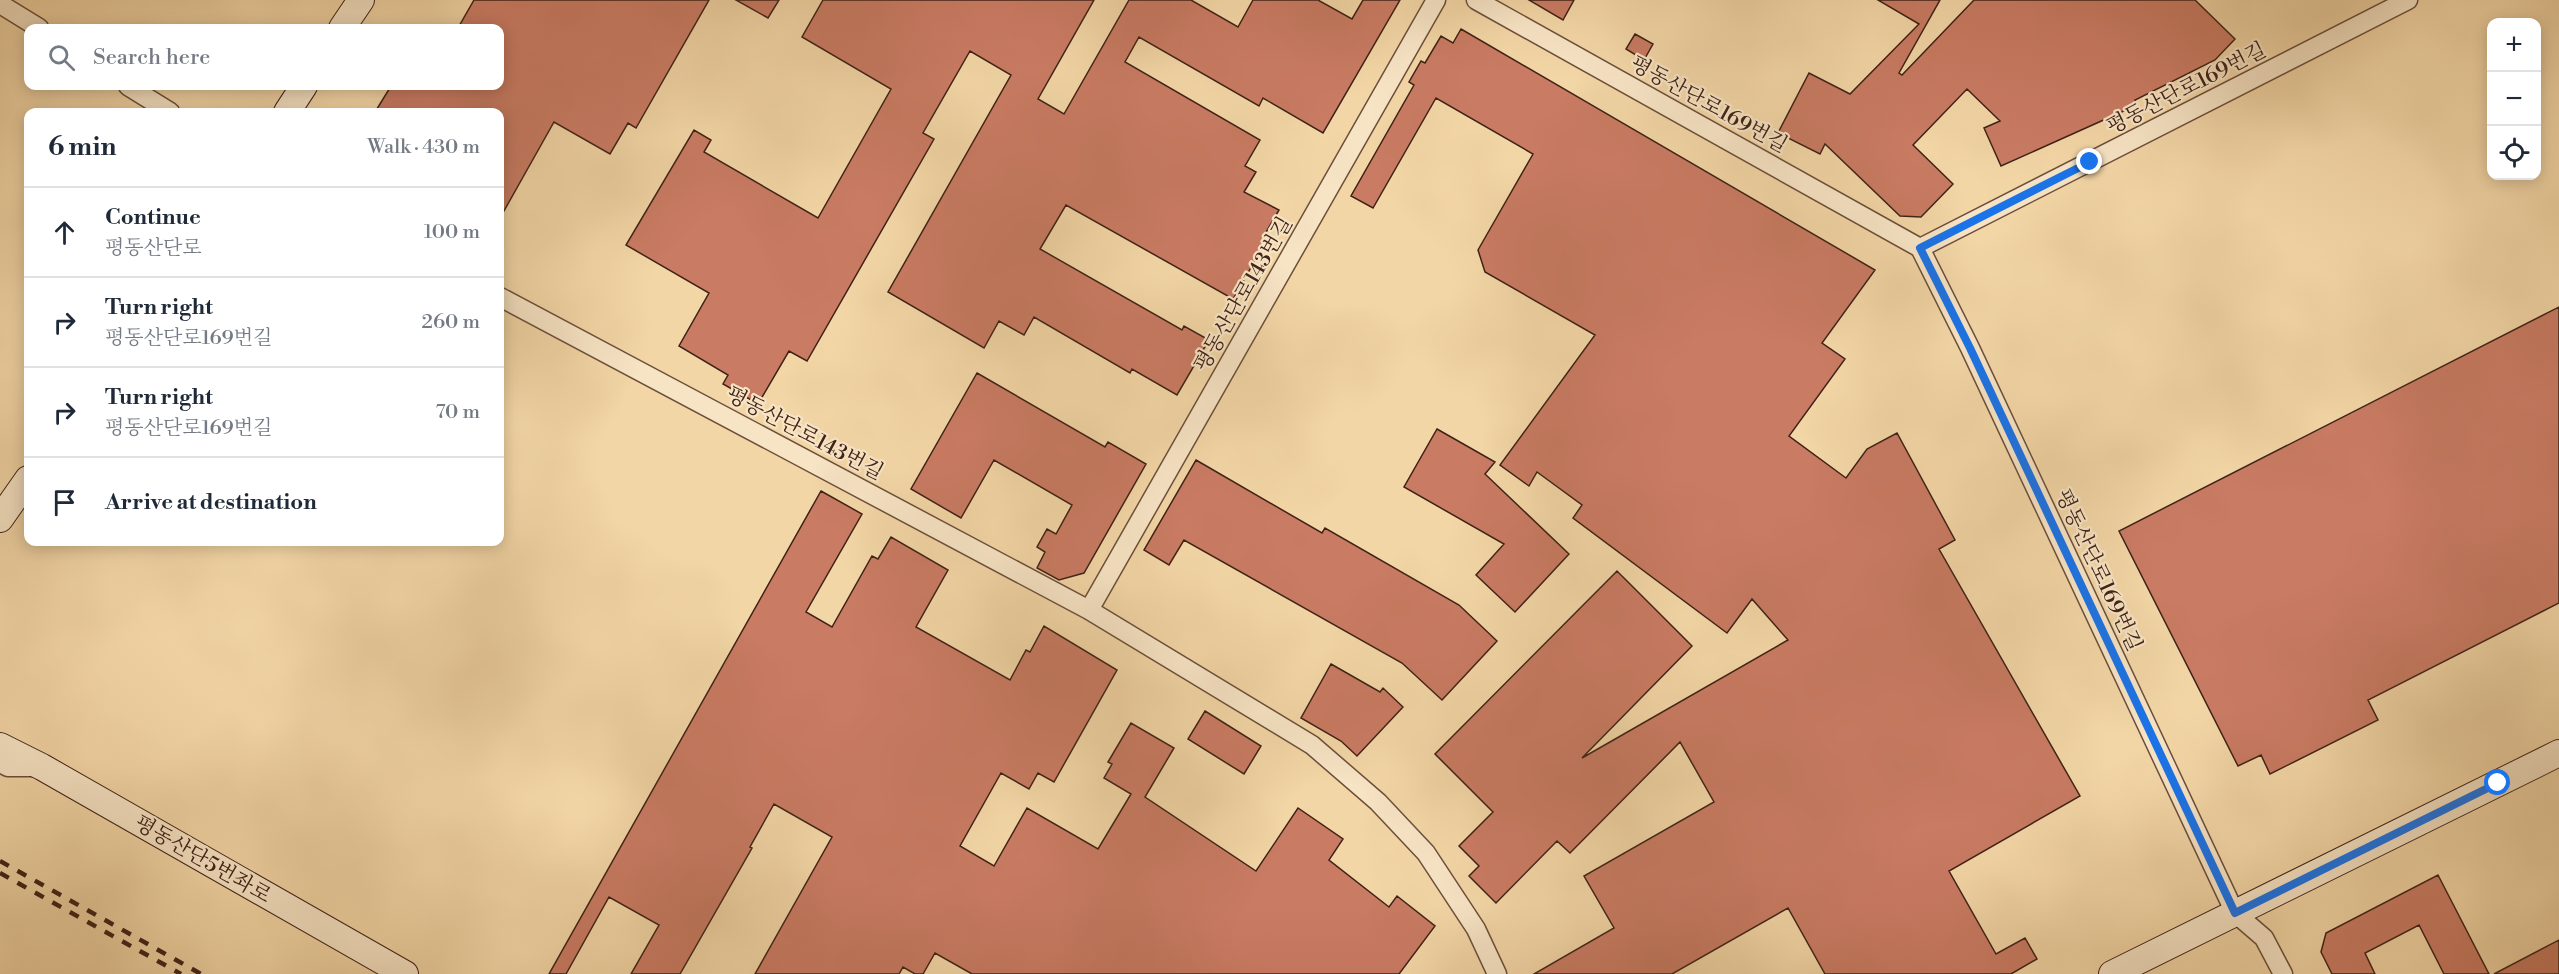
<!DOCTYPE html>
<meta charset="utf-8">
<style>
body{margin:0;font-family:"Libre Bodoni","Noto Serif KR",serif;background:#f6f6f7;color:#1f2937}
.controls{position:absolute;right:18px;top:18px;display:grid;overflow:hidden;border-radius:12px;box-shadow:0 3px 15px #0003}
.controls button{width:54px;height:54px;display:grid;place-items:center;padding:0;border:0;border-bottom:2px solid #e0e1e3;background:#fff;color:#1f2937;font:30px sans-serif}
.stop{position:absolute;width:18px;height:18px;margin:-14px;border:4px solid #1a73e8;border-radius:50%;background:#fff}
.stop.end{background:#1a73e8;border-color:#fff;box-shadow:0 2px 6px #0008}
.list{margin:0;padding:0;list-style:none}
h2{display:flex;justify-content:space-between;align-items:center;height:78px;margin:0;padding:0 24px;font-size:26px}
h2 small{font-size:20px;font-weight:400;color:#747a83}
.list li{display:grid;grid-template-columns:39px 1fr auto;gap:18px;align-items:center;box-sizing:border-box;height:90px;padding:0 24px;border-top:2px solid #e0e1e3}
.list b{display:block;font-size:22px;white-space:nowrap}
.list p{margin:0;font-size:20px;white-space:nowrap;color:#747a83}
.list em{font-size:20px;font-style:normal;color:#747a83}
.icon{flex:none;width:33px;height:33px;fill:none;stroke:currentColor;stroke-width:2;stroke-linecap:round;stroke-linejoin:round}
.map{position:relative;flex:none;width:2559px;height:974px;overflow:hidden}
.search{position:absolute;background:#fff;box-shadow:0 3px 15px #0003;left:24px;top:24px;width:480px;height:66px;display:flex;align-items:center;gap:15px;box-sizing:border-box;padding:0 21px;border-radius:12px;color:#747a83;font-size:22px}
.panel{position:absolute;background:#fff;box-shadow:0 3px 15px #0003;left:24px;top:108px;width:480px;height:438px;border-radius:12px}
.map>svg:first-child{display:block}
.building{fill:#c97b63;stroke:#3f2217;stroke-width:1.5}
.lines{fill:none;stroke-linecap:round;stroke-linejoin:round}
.street-casing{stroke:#6c4f3b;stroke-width:21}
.secondary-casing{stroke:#3f2217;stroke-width:28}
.street{stroke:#f7e4c5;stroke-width:18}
.secondary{stroke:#f7e4c5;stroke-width:26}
.rail{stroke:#3f2217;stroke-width:4.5;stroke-dasharray:10 10;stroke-linecap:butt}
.route{stroke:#1a73e8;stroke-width:8}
.labels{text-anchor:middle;stroke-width:4.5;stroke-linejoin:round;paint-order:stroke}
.street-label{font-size:21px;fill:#3f2217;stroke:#f7e4c5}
</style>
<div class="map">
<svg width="2559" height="974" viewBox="0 0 2559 974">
<rect width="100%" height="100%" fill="#f3d6a6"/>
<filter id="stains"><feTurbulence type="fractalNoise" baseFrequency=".00333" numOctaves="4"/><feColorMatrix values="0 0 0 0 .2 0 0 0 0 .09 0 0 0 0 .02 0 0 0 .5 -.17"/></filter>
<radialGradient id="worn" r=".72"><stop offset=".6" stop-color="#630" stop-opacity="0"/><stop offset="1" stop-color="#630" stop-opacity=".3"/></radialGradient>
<!-- building -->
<path class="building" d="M 474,0 L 709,0 L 636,128 L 628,123 L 610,154 L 554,122 L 500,218 L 500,112 L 375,112 L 391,86 L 500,86 L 500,28 L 458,28 Z
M 736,0 L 779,0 L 768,18 Z
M 823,0 L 1094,0 L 1038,99 L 1064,114 L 1129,0 L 1191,0 L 1238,27 L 1253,0 L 1318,0 L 1352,19 L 1363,0 L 1400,0 L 1323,133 L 1263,98 L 1259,106 L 1139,37 L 1125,62 L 1260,140 L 1245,166 L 1256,172 L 1244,192 L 1279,210 L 1265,234 L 1269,236 L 1233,299 L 1066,205 L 1040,249 L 1182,330 L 1184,326 L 1209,340 L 1177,395 L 1132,369 L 1130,373 L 1034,317 L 1024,335 L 999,321 L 984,348 L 888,292 L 1011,75 L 970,51 L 923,133 L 934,139 L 807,361 L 789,351 L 758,404 L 723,384 L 728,375 L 679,346 L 709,293 L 626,245 L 694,130 L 711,140 L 704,152 L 818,218 L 891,89 L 802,37 Z
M 1529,0 L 1574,0 L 1563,20 Z
M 1878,0 L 1940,0 L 1899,73 L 1902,75 L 1974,0 L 2195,0 L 2235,39 L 2215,60 L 2135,100 L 2137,105 L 2001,166 L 1984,128 L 2000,121 L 1967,89 L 1913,145 L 1953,184 L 1921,217 L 1900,216 L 1825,144 L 1820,154 L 1778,133 L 1809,73 L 1850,94 L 1919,24 Z
M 1461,29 L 1875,270 L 1822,343 L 1845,359 L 1789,436 L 1846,478 L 1867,449 L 1897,433 L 1955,540 L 1939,549 L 2080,796 L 1949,871 L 1996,954 L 2025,938 L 2037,959 L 2011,974 L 1825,974 L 1788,908 L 1672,974 L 1534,974 L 1614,928 L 1584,876 L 1714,802 L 1680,742 L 1570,853 L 1557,841 L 1496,903 L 1469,876 L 1479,866 L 1459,846 L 1493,812 L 1435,754 L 1617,571 L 1692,646 L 1582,758 L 1788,640 L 1752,599 L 1727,633 L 1573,518 L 1582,505 L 1537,472 L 1529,486 L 1500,465 L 1595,335 L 1485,272 L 1478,250 L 1533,154 L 1436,98 L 1373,208 L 1351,196 L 1414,85 L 1409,82 L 1421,61 L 1425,63 L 1441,36 L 1453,43 Z
M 1635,34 L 1653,44 L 1644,60 L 1626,49 Z
M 2559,307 L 2559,603 L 2368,700 L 2378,720 L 2270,774 L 2261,755 L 2238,766 L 2119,531 Z
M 977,373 L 1105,447 L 1108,442 L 1146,464 L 1084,573 L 1059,580 L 1037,568 L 1045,552 L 1037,547 L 1047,529 L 1056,534 L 1072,505 L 994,460 L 961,518 L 911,489 Z
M 1437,429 L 1495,462 L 1485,474 L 1569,554 L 1515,612 L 1476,575 L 1504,544 L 1404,487 Z
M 1196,460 L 1322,533 L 1325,528 L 1459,605 L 1497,641 L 1442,700 L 1402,663 L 1184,540 L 1169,565 L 1144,550 Z
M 821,491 L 862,514 L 806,612 L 832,627 L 872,556 L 878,559 L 891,537 L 948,570 L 916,627 L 1010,680 L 1026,650 L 1030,652 L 1044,626 L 1117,670 L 1054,782 L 1038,773 L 1029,789 L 1001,773 L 960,846 L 994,866 L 1027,808 L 1098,849 L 1131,794 L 1104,778 L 1112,764 L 1108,762 L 1131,723 L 1174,748 L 1145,797 L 1256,871 L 1298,808 L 1343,839 L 1329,860 L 1389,907 L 1397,896 L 1435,926 L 1399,974 L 972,974 L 935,953 L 923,974 L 915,974 L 903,967 L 899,974 L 755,974 L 832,837 L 774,804 L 750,847 L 752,848 L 680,974 L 631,974 L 659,925 L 609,897 L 566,974 L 549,974 Z
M 1331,664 L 1380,692 L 1383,688 L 1403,707 L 1357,756 L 1341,741 L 1301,718 Z
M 1205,711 L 1261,746 L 1244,774 L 1188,739 Z
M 2438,875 L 2489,974 L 2444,974 L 2419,925 L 2365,953 L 2375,974 L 2332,974 L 2321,952 L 2326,933 Z
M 2559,940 L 2559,974 L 2494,974 Z"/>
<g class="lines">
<!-- street casing -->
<g class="street-casing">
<path id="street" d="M 1476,0 L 1920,248 L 1970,348 L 2235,913 L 2264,938 L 2283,974
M 0,4 L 39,28
M 128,86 L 170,112
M 1920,248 L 2408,0
M 500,297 L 1089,610 L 1312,745 L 1378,802 L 1426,853 L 1476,929 L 1497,974
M 1089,610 L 1436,0
M 0,763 L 8,767 L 37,767"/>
</g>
<!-- secondary casing -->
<g class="secondary-casing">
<path id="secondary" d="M 342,28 L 361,0
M 287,112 L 304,86
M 0,519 L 28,479
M 0,746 L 42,767 L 405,974
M 2112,974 L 2559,753"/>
</g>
<!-- street -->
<use href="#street" class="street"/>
<!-- secondary -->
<use href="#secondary" class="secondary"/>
<!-- rail -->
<path class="rail" d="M 0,861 L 201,974
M 0,873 L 181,974"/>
</g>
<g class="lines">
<!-- route -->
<path class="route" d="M 2090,162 L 1920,248 L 1970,348 L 2235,913 L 2498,783"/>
</g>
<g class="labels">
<!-- street labels -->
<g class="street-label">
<text transform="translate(2186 88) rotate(-27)" y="7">평동산단로169번길</text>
<text transform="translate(1709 104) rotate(29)" y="7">평동산단로169번길</text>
<text transform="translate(1243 294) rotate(-60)" y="7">평동산단로143번길</text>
<text transform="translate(805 433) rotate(28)" y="7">평동산단로143번길</text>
<text transform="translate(2099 570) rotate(65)" y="7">평동산단로169번길</text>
<text transform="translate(203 859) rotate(30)" y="7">평동산단5번좌로</text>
</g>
</g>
<rect width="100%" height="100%" filter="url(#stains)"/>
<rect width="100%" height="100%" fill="url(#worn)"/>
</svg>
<div class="controls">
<button>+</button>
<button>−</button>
<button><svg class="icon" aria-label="locate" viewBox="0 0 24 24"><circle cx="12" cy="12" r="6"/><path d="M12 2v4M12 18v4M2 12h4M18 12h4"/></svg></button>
</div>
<div class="stop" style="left:2498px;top:783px"></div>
<div class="stop end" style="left:2090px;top:162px"></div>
<div class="search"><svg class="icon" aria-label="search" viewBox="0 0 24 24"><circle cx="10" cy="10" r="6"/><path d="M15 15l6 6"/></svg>Search here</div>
<section class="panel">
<h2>6 min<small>Walk · 430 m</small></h2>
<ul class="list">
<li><svg class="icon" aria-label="ahead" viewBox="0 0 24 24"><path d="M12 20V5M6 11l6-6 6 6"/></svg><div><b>Continue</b><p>평동산단로</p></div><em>100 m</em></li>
<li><svg class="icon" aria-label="right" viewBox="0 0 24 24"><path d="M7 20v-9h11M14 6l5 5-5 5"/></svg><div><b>Turn right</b><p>평동산단로169번길</p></div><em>260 m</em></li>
<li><svg class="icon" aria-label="right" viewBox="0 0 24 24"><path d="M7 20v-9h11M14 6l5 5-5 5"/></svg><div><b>Turn right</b><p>평동산단로169번길</p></div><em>70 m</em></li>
<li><svg class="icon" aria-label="arrive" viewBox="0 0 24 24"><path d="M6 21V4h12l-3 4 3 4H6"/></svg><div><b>Arrive at destination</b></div></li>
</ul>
</section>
</div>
